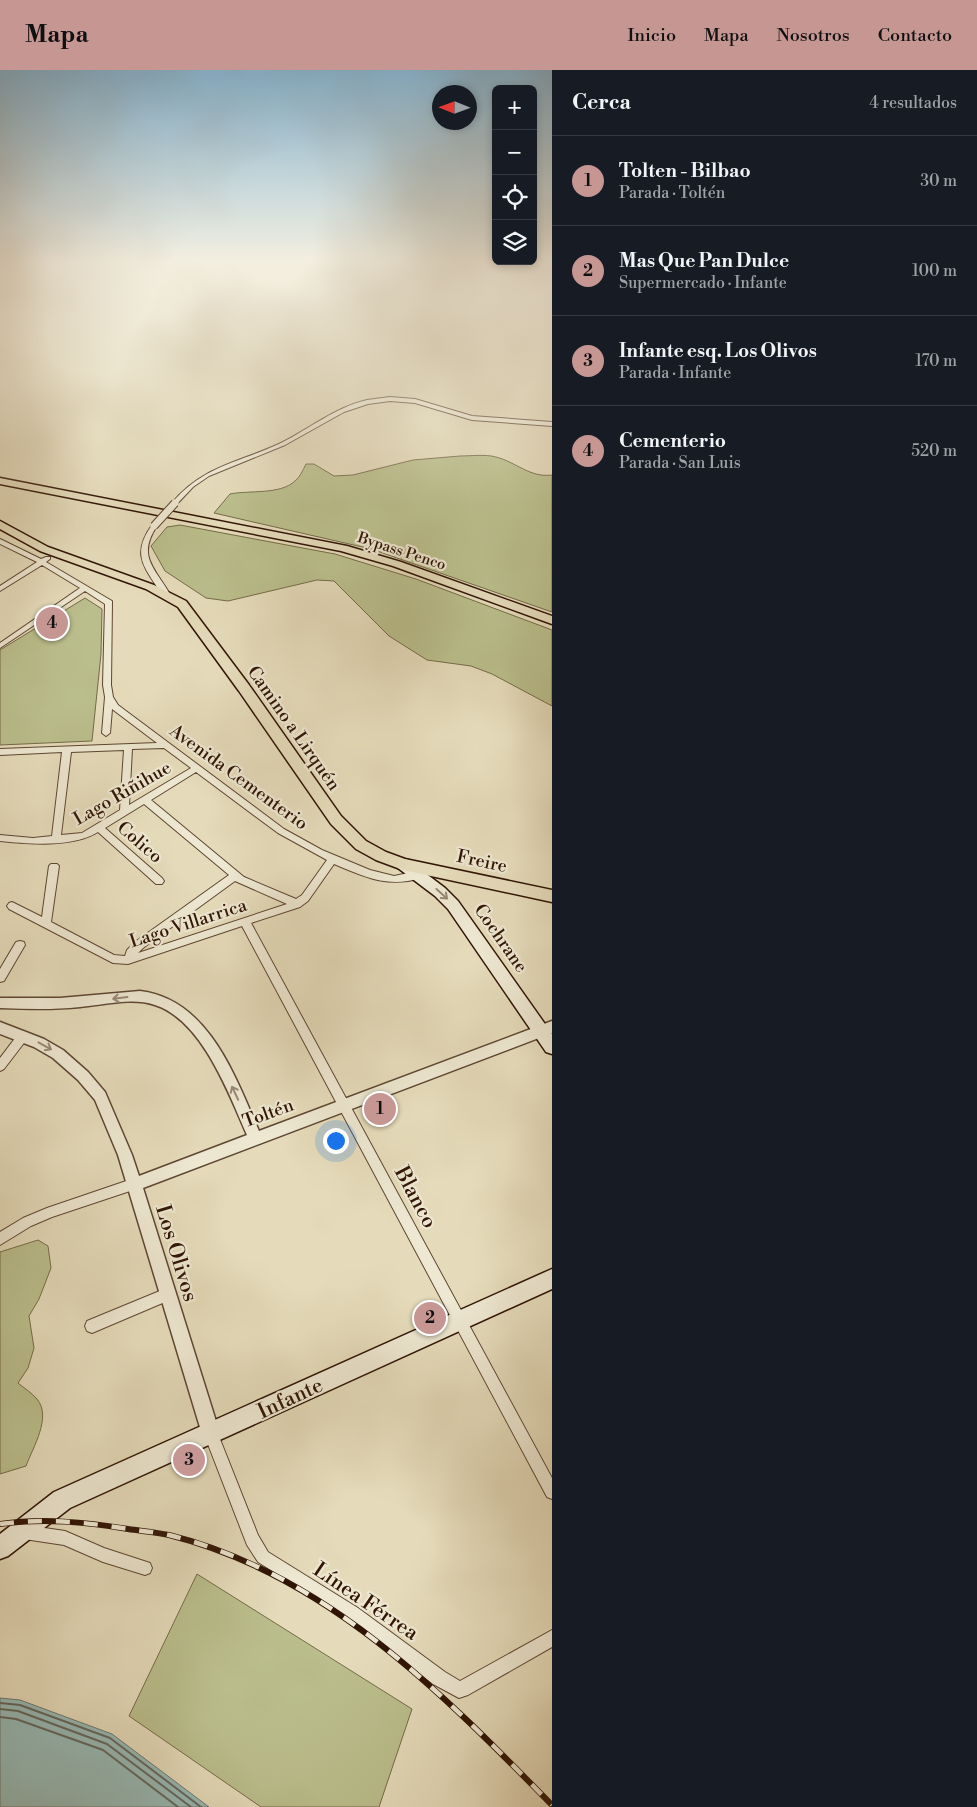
<!DOCTYPE html>
<html lang="es">
<meta charset="utf-8">
<style>
body{margin:0;font-family:"Libre Bodoni",serif;background:#20242c;color:#f1f3f6}
.controls{position:absolute;right:15px;top:15px;display:grid;overflow:hidden;border-radius:8px;box-shadow:0 2px 8px #0003}
.controls button{width:45px;height:45px;display:grid;place-items:center;padding:0;border:0;border-bottom:1px solid #363941;background:#171b24;color:#f1f3f6;font:25px sans-serif}
.compass{position:absolute;left:432px;top:15px;width:45px;height:45px;border-radius:50%;background:#171b24;box-shadow:0 2px 8px #0003;rotate:271deg}
.you{position:absolute;left:335px;top:1070px;width:18px;height:18px;margin:-12px;border:4px solid #fff;border-radius:50%;background:#1a73e8;box-shadow:0 0 0 8px #1a73e833}
.badge{display:grid;place-items:center;width:32px;height:32px;border-radius:50%;background:#c59692;color:#111;font-size:16px;font-weight:700}
.pin{position:absolute;translate:-50% -50%;border:2px solid #fff;box-shadow:0 1px 5px #0006}
.list{margin:0;padding:0;list-style:none}
h2{display:flex;justify-content:space-between;align-items:center;height:65px;margin:0;padding:0 20px;font-size:21px}
h2 small{font-size:16px;font-weight:400;color:#9ea1a6}
.list li{display:grid;grid-template-columns:32px 1fr auto;gap:15px;align-items:center;box-sizing:border-box;height:90px;padding:0 20px;border-top:1px solid #363941}
.list b{display:block;font-size:19px;white-space:nowrap}
.list p{margin:0;font-size:16px;white-space:nowrap;color:#9ea1a6}
.list em{font-size:16px;font-style:normal;color:#9ea1a6}
.icon{flex:none;width:28px;height:28px;fill:none;stroke:currentColor;stroke-width:2;stroke-linecap:round;stroke-linejoin:round}
.map{position:relative;flex:none;width:552px;height:1737px;overflow:hidden}
header{display:flex;align-items:center;gap:30px;box-sizing:border-box;height:70px;padding:0 25px;background:#c59692;color:#111}
header strong{font-size:24px}
nav{display:flex;gap:28px;margin-inline-start:auto;font-size:18px}
main{display:flex}
aside{flex:1;background:#171b24}
.map>svg:first-child{display:block}
.green{fill:#babe8c;stroke:#756a48}
.water{fill:#97bab6;stroke:#6e786f}
.lines{fill:none;stroke-linecap:round;stroke-linejoin:round}
.shore{stroke:#64685e;stroke-width:2}
.minor-casing{stroke:#5d4632;stroke-width:2}
.tertiary-casing{stroke:#5d4632;stroke-width:3}
.secondary-casing{stroke:#301505;stroke-width:3}
.primary-casing{stroke:#301505;stroke-width:3}
.minor{fill:#eee8d2;fill-rule:evenodd}
.tertiary{fill:#eee8d2;fill-rule:evenodd}
.secondary{fill:#eee8d2;fill-rule:evenodd}
.primary{fill:#e5dbba;fill-rule:evenodd}
.rail-casing{stroke:#301505;stroke-width:6}
.rail{stroke:#eee8d2;stroke-width:4.5;stroke-dasharray:14;stroke-linecap:butt}
.minor-bridge-casing{stroke:#5d4632;stroke-width:9;stroke-linecap:butt}
.minor-bridge{stroke:#eee8d2;stroke-width:7}
.oneway{stroke:#988976}
.labels{text-anchor:middle;stroke-width:4.5;stroke-linejoin:round;paint-order:stroke}
.far-street-label{font-size:15px;fill:#301505;stroke:#eee8d2}
.street-label{font-size:18px;fill:#301505;stroke:#eee8d2}
.near-street-label{font-size:21px;fill:#301505;stroke:#eee8d2}
</style>
<header>
<strong>Mapa</strong>
<nav><a>Inicio</a><a>Mapa</a><a>Nosotros</a><a>Contacto</a></nav>
</header>
<main>
<div class="map">
<svg width="552" height="1737" viewBox="0 0 552 1737">
<rect width="100%" height="100%" fill="#e5dbba"/>
<filter id="stains"><feTurbulence type="fractalNoise" baseFrequency=".004" numOctaves="4"/><feColorMatrix values="0 0 0 0 .2 0 0 0 0 .09 0 0 0 0 .02 0 0 0 .5 -.17"/></filter>
<radialGradient id="worn" r=".72"><stop offset=".6" stop-color="#630" stop-opacity="0"/><stop offset="1" stop-color="#630" stop-opacity=".3"/></radialGradient>
<!-- green -->
<path class="green" d="M 460,386 C 472,386 485,384 496,387 C 516,392 530,408 552,405 L 552,542 L 371,479 L 214,443 L 230,424 C 250,420 280,425 295,411 C 300,407 303,400 306,394 L 314,394 L 334,406 L 353,405 L 413,390 Z
M 180,455 L 335,484 L 416,509 L 552,560 L 552,636 L 492,604 L 471,596 L 427,590 L 389,566 L 334,511 L 317,510 L 228,531 L 206,528 L 165,501 L 151,476 L 167,457 Z
M 85,528 L 102,539 L 101,584 L 92,671 L 0,675 L 0,580 Z
M 38,1170 L 48,1176 L 51,1198 L 39,1229 L 29,1246 L 34,1278 L 28,1298 L 18,1313 C 24,1318 32,1323 37,1329 C 52,1347 33,1377 26,1396 L 0,1404 L 0,1182 Z
M 197,1504 L 412,1639 L 379,1737 L 261,1737 L 129,1646 Z"/>
<!-- water -->
<path class="water" d="M 0,1628 L 20,1630 L 112,1664 L 209,1737 L 0,1737 Z"/>
<g class="lines">
<!-- shore -->
<path class="shore" d="M 0,1633 L 20,1635 L 110,1668 L 201,1737
M 0,1639 L 18,1641 L 107,1674 L 191,1737
M 0,1647 L 16,1649 L 103,1680 L 178,1737"/>
<!-- minor casing -->
<g class="minor-casing">
<path id="minor" d="M 390,327 L 415,329 L 472,346 L 552,352 L 552,356 L 472,350 L 415,333 L 390,331 L 368,334 L 344,342 L 285,375 L 209,406 L 193,417 L 177,434 L 172,433 C 202,396 241,392 281,373 C 309,359 336,337 367,330 C 375,329 382,328 390,327 Z
M 154,454 L 157,456 C 136,487 156,499 171,526 L 167,528 L 164,528 C 147,499 129,487 152,455 Z
M 0,469 L 41,489 L 46,487 L 50,487 L 50,489 L 46,492 L 112,531 L 111,615 L 113,627 L 118,635 L 284,759 L 322,780 L 370,800 L 394,806 L 418,801 L 421,802 L 423,805 L 421,808 C 387,818 365,807 334,794 L 308,831 L 300,837 L 251,853 L 552,1408 L 552,1429 L 547,1427 L 242,856 L 128,894 L 113,893 L 9,839 L 7,836 L 9,833 L 12,832 L 42,847 L 49,796 L 51,794 L 57,794 L 59,796 L 51,852 L 114,885 L 125,886 L 127,880 L 135,872 L 229,805 L 144,734 L 105,758 L 162,808 L 164,811 L 162,814 L 156,814 L 98,762 C 72,778 29,774 0,771 L 0,765 L 33,768 L 52,766 L 62,682 L 0,685 L 0,679 L 157,673 L 112,639 L 110,663 L 106,666 L 102,663 L 105,627 L 103,615 L 105,534 L 85,521 L 0,578 L 0,573 L 80,518 L 42,495 L 0,521 L 0,516 L 37,492 L 0,474 ZM 164,678 L 191,698 L 129,735 L 132,679 ZM 124,680 L 120,740 L 82,763 L 61,765 L 71,682 ZM 196,702 L 278,763 L 327,790 L 302,825 L 296,829 L 244,807 L 151,730 ZM 235,811 L 287,834 L 138,883 L 143,878 Z
M 20,871 L 24,872 L 25,875 L 4,911 L 0,912 L 0,899 L 16,872 Z
M 23,961 L 27,963 L 28,966 L 27,969 L 4,999 L 0,1001 L 0,988 L 19,963 Z
M 135,1108 L 139,1110 L 141,1114 L 139,1118 L 52,1147 L 31,1156 L 0,1175 L 0,1162 L 23,1148 L 47,1138 Z
M 167,1218 L 172,1219 L 173,1224 L 172,1229 L 92,1263 L 87,1261 L 85,1256 L 87,1251 Z
M 211,1357 L 216,1359 L 258,1465 L 268,1482 L 358,1538 L 445,1602 L 460,1611 L 552,1560 L 552,1577 L 468,1625 L 459,1628 L 433,1614 L 348,1548 L 258,1492 L 247,1475 L 204,1364 L 206,1359 Z
M 24,1455 L 65,1461 L 104,1478 L 150,1493 L 152,1498 L 150,1503 L 145,1505 L 103,1492 L 64,1475 L 24,1469 L 19,1467 L 17,1462 L 19,1457 Z"/>
</g>
<!-- tertiary casing -->
<g class="tertiary-casing">
<path id="tertiary" d="M 140,921 C 208,929 235,1006 259,1061 L 552,951 L 552,963 L 143,1118 L 220,1364 L 217,1370 L 211,1373 L 205,1370 L 202,1364 L 118,1085 L 95,1030 L 78,1010 L 53,988 L 34,977 L 0,964 L 0,952 L 44,969 L 63,980 L 88,1002 L 105,1022 L 132,1085 L 139,1106 L 247,1065 C 229,1024 202,950 155,935 C 132,927 104,935 80,937 C 53,940 27,939 0,938 L 0,928 L 60,928 Z"/>
</g>
<!-- secondary casing -->
<g class="secondary-casing">
<path id="secondary" d="M 403,789 L 408,790 L 445,818 L 458,831 L 552,964 L 552,984 L 546,982 L 448,839 L 435,826 L 398,798 L 396,794 L 398,790 Z
M 552,1199 L 552,1219 L 70,1438 L 8,1486 L 0,1489 L 0,1464 L 54,1422 Z"/>
</g>
<!-- primary casing -->
<g class="primary-casing">
<path id="primary" d="M 0,408 L 347,476 L 401,492 L 552,546 L 552,554 L 393,496 L 341,481 L 0,414 Z
M 0,451 L 48,477 L 154,515 L 186,531 L 249,615 L 341,746 L 366,771 L 386,782 L 405,789 L 552,820 L 552,832 L 403,800 L 376,790 L 356,779 L 331,754 L 239,621 L 178,537 L 146,519 L 40,481 L 0,459 Z"/>
</g>
<!-- minor -->
<use href="#minor" class="minor"/>
<!-- tertiary -->
<use href="#tertiary" class="tertiary"/>
<!-- secondary -->
<use href="#secondary" class="secondary"/>
<!-- primary -->
<use href="#primary" class="primary"/>
<!-- rail casing -->
<g class="rail-casing">
<path id="rail" d="M 0,1454 C 43,1448 85,1452 128,1459 C 141,1461 155,1462 169,1465 C 326,1504 442,1623 552,1735"/>
</g>
<!-- rail -->
<use href="#rail" class="rail"/>
<!-- minor-bridge casing -->
<g class="minor-bridge-casing">
<path id="minor-bridge" d="M 154,456 L 175,433"/>
</g>
<!-- minor-bridge -->
<use href="#minor-bridge" class="minor-bridge"/>
</g>
<!-- one-way arrows -->
<defs><path id="oneway-shaft" d="M-6 0H5M1.5-3L5.5 0L1.5 3" fill="none" stroke-width="1.6" stroke-linecap="round" stroke-linejoin="round" transform="scale(1.25)"/></defs>
<g class="oneway">
<use href="#oneway-shaft" transform="translate(442 824) rotate(42)"/>
<use href="#oneway-shaft" transform="translate(120 928) rotate(173)"/>
<use href="#oneway-shaft" transform="translate(45 976) rotate(29)"/>
<use href="#oneway-shaft" transform="translate(235 1023) rotate(-115)"/>
</g>
<!-- sky -->
<linearGradient id="sky" x2="0" y2="1"><stop stop-color="#87b6d4"/><stop offset="0.44" stop-color="#f3efe0"/><stop offset="1" stop-color="#f3efe0" stop-opacity="0"/></linearGradient>
<rect width="552" height="436" fill="url(#sky)"/>
<g class="labels">
<!-- far-street labels -->
<g class="far-street-label">
<text transform="translate(402 481) rotate(18)" y="5">Bypass Penco</text>
</g>
<!-- street labels -->
<g class="street-label">
<text transform="translate(294 658) rotate(55)" y="6">Camino a Lirquén</text>
<text transform="translate(239 707) rotate(36)" y="6">Avenida Cementerio</text>
<text transform="translate(122 723) rotate(-30)" y="6">Lago Riñihue</text>
<text transform="translate(140 772) rotate(41)" y="6">Colico</text>
<text transform="translate(482 791) rotate(12)" y="6">Freire</text>
<text transform="translate(188 853) rotate(-18)" y="6">Lago Villarrica</text>
<text transform="translate(501 868) rotate(55)" y="6">Cochrane</text>
<text transform="translate(268 1043) rotate(-20)" y="6">Toltén</text>
</g>
<!-- near-street labels -->
<g class="near-street-label">
<text transform="translate(416 1127) rotate(62)" y="7">Blanco</text>
<text transform="translate(177 1183) rotate(73)" y="7">Los Olivos</text>
<text transform="translate(290 1328) rotate(-25)" y="7">Infante</text>
<text transform="translate(366 1531) rotate(34)" y="7">Línea Férrea</text>
</g>
</g>
<rect width="100%" height="100%" filter="url(#stains)"/>
<rect width="100%" height="100%" fill="url(#worn)"/>
</svg>
<div class="controls">
<button>+</button>
<button>−</button>
<button><svg class="icon" aria-label="locate" viewBox="0 0 24 24"><circle cx="12" cy="12" r="6"/><path d="M12 2v4M12 18v4M2 12h4M18 12h4"/></svg></button>
<button><svg class="icon" aria-label="layers" viewBox="0 0 24 24"><path d="M12 4l9 5-9 5-9-5zM3 14l9 5 9-5"/></svg></button>
</div>
<svg class="compass" viewBox="-18 -18 36 36"><path d="M0-13l5 13h-10z" fill="#e53935"/><path d="M0 13l5-13h-10z" fill="#9ea1a6"/></svg>
<div class="you"></div>
<div class="pin badge" style="left:380px;top:1039px">1</div>
<div class="pin badge" style="left:430px;top:1248px">2</div>
<div class="pin badge" style="left:189px;top:1390px">3</div>
<div class="pin badge" style="left:52px;top:553px">4</div>
</div>
<aside>
<h2>Cerca<small>4 resultados</small></h2>
<ul class="list">
<li><span class="badge">1</span><div><b>Tolten - Bilbao</b><p>Parada · Toltén</p></div><em>30 m</em></li>
<li><span class="badge">2</span><div><b>Mas Que Pan Dulce</b><p>Supermercado · Infante</p></div><em>100 m</em></li>
<li><span class="badge">3</span><div><b>Infante esq. Los Olivos</b><p>Parada · Infante</p></div><em>170 m</em></li>
<li><span class="badge">4</span><div><b>Cementerio</b><p>Parada · San Luis</p></div><em>520 m</em></li>
</ul>
</aside>
</main>
